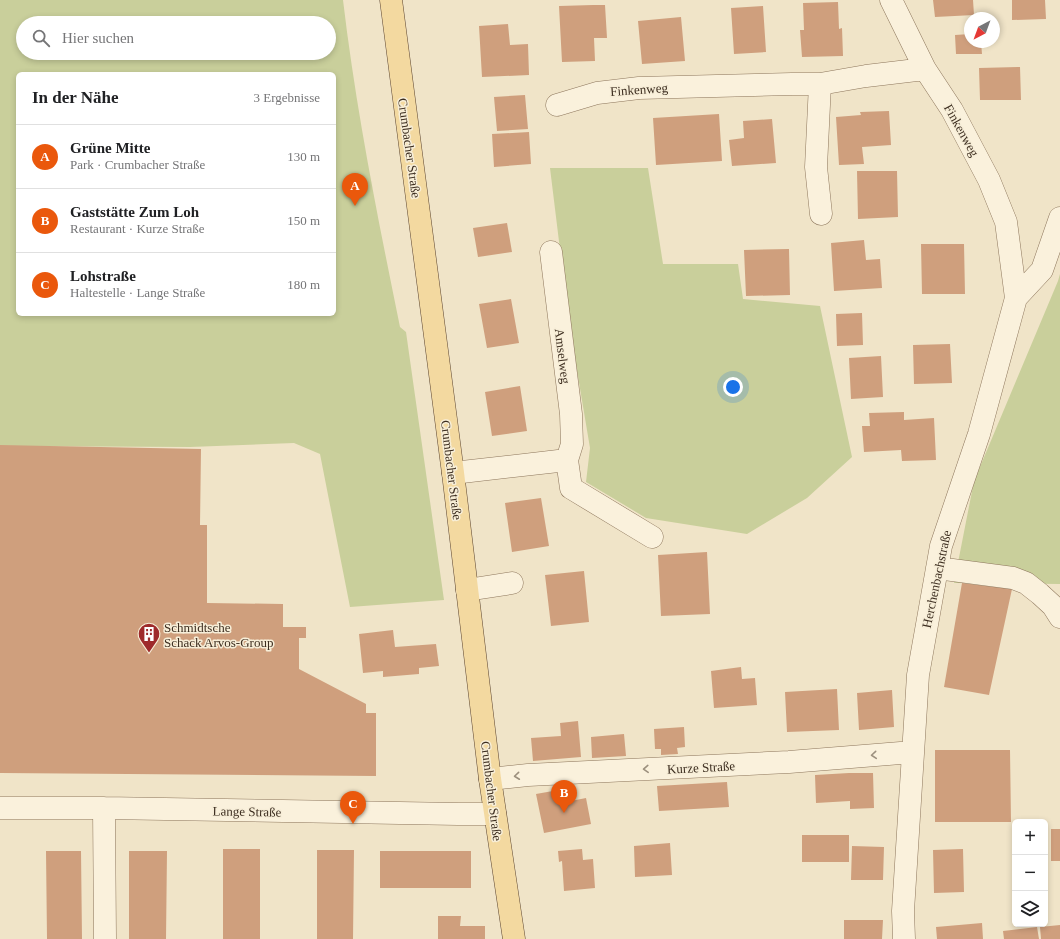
<!DOCTYPE html>
<html lang="de">
<meta charset="utf-8">
<style>
body{margin:0;font-family:"Times New Roman",serif;background:#f2f2f2;color:#202124}
.controls{position:absolute;right:12px;bottom:12px;display:grid;overflow:hidden;border-radius:6px;box-shadow:0 2px 6px #0003}
.controls button{width:36px;height:36px;display:grid;place-items:center;padding:0;border:0;border-bottom:1px solid #e0e0e0;background:#fff;color:#202124;font:20px sans-serif}
.compass{position:absolute;left:964px;top:12px;width:36px;height:36px;border-radius:50%;background:#fff;box-shadow:0 2px 6px #0003;rotate:221deg}
.you{position:absolute;left:733px;top:387px;width:14px;height:14px;margin:-10px;border:3px solid #fff;border-radius:50%;background:#1a73e8;box-shadow:0 0 0 6px #1a73e833}
.badge{display:grid;place-items:center;width:26px;height:26px;border-radius:50%;background:#ea580c;color:#fff;font-size:13px;font-weight:700}
.pin{position:absolute;translate:-50% -33px;filter:drop-shadow(0 1px 2px #0008)}
.pin::after{content:'';position:absolute;top:21px;width:14px;height:12px;background:inherit;clip-path:polygon(0 0,100% 0,50% 100%)}
.list{margin:0;padding:0;list-style:none}
h2{display:flex;justify-content:space-between;align-items:center;height:52px;margin:0;padding:0 16px;font-size:17px}
h2 small{font-size:13px;font-weight:400;color:#757577}
.list li{display:grid;grid-template-columns:26px 1fr auto;gap:12px;align-items:center;box-sizing:border-box;height:64px;padding:0 16px;border-top:1px solid #e0e0e0}
.list b{display:block;font-size:15px;white-space:nowrap}
.list p{margin:0;font-size:13px;white-space:nowrap;color:#757577}
.list em{font-size:13px;font-style:normal;color:#757577}
.icon{flex:none;width:22px;height:22px;fill:none;stroke:currentColor;stroke-width:2;stroke-linecap:round;stroke-linejoin:round}
.map{position:relative;flex:none;width:1060px;height:939px;overflow:hidden}
.search{position:absolute;background:#fff;box-shadow:0 2px 6px #0003;left:16px;top:16px;width:320px;height:44px;display:flex;align-items:center;gap:10px;box-sizing:border-box;padding:0 14px;border-radius:22px;color:#757577;font-size:15px}
.panel{position:absolute;background:#fff;box-shadow:0 2px 6px #0003;left:16px;top:72px;width:320px;height:244px;border-radius:6px}
.map>svg:first-child{display:block}
.green{fill:#c9cf9b;fill-rule:evenodd}
.building{fill:#cf9f7d}
.lines{fill:none;stroke-linecap:round;stroke-linejoin:round}
.minor-casing{stroke:#8d765c;stroke-width:23}
.major-casing{stroke:#5b4430;stroke-width:23}
.minor{stroke:#faf1dc;stroke-width:22}
.major{stroke:#f3d9a0;stroke-width:22}
.oneway{stroke:#9c907e}
.labels{text-anchor:middle;stroke-width:3;stroke-linejoin:round;paint-order:stroke}
.street-label{font-size:13px;fill:#3d2e20;stroke:#f7eed8}
.poi-label{font-size:13px;fill:#3d2e20;stroke:#f7eed8;text-anchor:start}
</style>
<div class="map">
<svg width="1060" height="939" viewBox="0 0 1060 939">
<rect width="100%" height="100%" fill="#f0e4c8"/>
<!-- green -->
<path class="green" d="M 0,0 L 343,0 C 356,110 378,219 400,327 L 406,332 L 444,600 L 350,607 L 320,454 L 294,443 L 190,447 L 0,446 ZM 23,23 L 329,23 L 329,53 L 23,53 ZM 18,74 L 334,74 L 334,314 L 18,314 Z
M 550,168 L 648,168 L 663,264 L 738,264 L 743,299 L 820,306 L 852,457 L 807,498 L 747,534 L 646,518 L 586,482 L 590,448 L 569,323 Z
M 1060,274 L 1060,584 L 954,583 L 974,481 L 1058,281 Z"/>
<!-- building -->
<path class="building" d="M 933,0 L 973,0 L 974,15 L 935,17 Z
M 1012,0 L 1045,0 L 1046,19 L 1012,20 Z
M 838,2 L 839,29 L 842,28 L 843,56 L 802,57 L 800,30 L 804,30 L 803,3 Z
M 593,5 L 605,5 L 607,38 L 594,38 L 595,61 L 562,62 L 559,6 Z
M 763,6 L 766,52 L 734,54 L 731,8 Z
M 681,17 L 685,61 L 642,64 L 638,21 Z
M 508,24 L 510,45 L 528,44 L 529,75 L 482,77 L 479,26 Z
M 970,34 L 970,42 L 981,42 L 982,54 L 956,54 L 955,35 Z
M 1020,67 L 1021,100 L 980,100 L 979,68 Z
M 525,95 L 528,129 L 497,131 L 494,97 Z
M 889,111 L 891,145 L 862,147 L 864,164 L 839,165 L 836,117 L 861,115 L 860,112 Z
M 719,114 L 722,161 L 656,165 L 653,118 Z
M 772,119 L 776,163 L 732,166 L 729,140 L 744,138 L 743,121 Z
M 529,132 L 531,164 L 494,167 L 492,134 Z
M 857,171 L 897,171 L 898,217 L 858,219 Z
M 507,223 L 512,252 L 478,257 L 473,228 Z
M 864,240 L 866,260 L 880,259 L 882,288 L 834,291 L 831,243 Z
M 921,244 L 964,244 L 965,294 L 922,294 Z
M 789,249 L 790,295 L 746,296 L 744,250 Z
M 511,299 L 519,343 L 487,348 L 479,304 Z
M 862,313 L 863,345 L 837,346 L 836,314 Z
M 950,344 L 952,383 L 914,384 L 913,345 Z
M 881,356 L 883,397 L 851,399 L 849,358 Z
M 520,386 L 527,431 L 492,436 L 485,392 Z
M 904,412 L 904,420 L 934,418 L 936,460 L 902,461 L 901,450 L 864,452 L 862,426 L 870,426 L 869,413 Z
M 0,445 L 201,449 L 200,525 L 207,525 L 207,603 L 283,604 L 283,627 L 306,627 L 306,638 L 299,638 L 299,669 L 366,704 L 366,713 L 376,713 L 376,776 L 0,773 Z
M 541,498 L 549,546 L 512,552 L 505,503 Z
M 707,552 L 710,614 L 661,616 L 658,555 Z
M 584,571 L 589,622 L 551,626 L 545,575 Z
M 962,583 L 1012,589 L 989,695 L 944,687 Z
M 393,630 L 395,647 L 436,644 L 439,666 L 419,668 L 419,674 L 383,677 L 383,671 L 363,673 L 359,634 Z
M 741,667 L 742,679 L 755,678 L 757,705 L 714,708 L 711,671 Z
M 837,689 L 839,730 L 787,732 L 785,692 Z
M 892,690 L 894,727 L 859,730 L 857,693 Z
M 578,721 L 581,757 L 533,761 L 531,738 L 561,736 L 560,723 Z
M 684,727 L 685,747 L 677,748 L 678,754 L 661,755 L 661,749 L 655,749 L 654,729 Z
M 624,734 L 626,756 L 592,758 L 591,737 Z
M 935,750 L 1010,750 L 1011,822 L 935,822 Z
M 849,773 L 873,773 L 874,808 L 850,809 L 850,801 L 816,803 L 815,775 Z
M 727,782 L 729,807 L 659,811 L 657,786 Z
M 564,789 L 566,802 L 586,798 L 591,824 L 544,833 L 536,794 Z
M 1051,829 L 1060,829 L 1060,861 L 1051,861 Z
M 802,835 L 849,835 L 849,862 L 802,862 Z
M 670,843 L 672,875 L 635,877 L 634,846 Z
M 852,846 L 884,847 L 883,880 L 851,880 Z
M 223,849 L 260,849 L 260,939 L 223,939 Z
M 582,849 L 583,860 L 593,859 L 595,888 L 564,891 L 562,861 L 559,862 L 558,851 Z
M 963,849 L 964,892 L 934,893 L 933,850 Z
M 317,850 L 354,850 L 353,939 L 317,939 Z
M 46,851 L 81,851 L 82,939 L 47,939 Z
M 129,851 L 167,851 L 166,939 L 129,939 Z
M 380,851 L 471,851 L 471,888 L 380,888 Z
M 438,916 L 461,916 L 460,926 L 485,926 L 485,939 L 438,939 Z
M 844,920 L 883,920 L 882,939 L 844,939 Z
M 982,923 L 983,939 L 937,939 L 936,927 Z
M 1060,925 L 1060,939 L 1041,939 L 1040,927 Z
M 1037,927 L 1039,939 L 1004,939 L 1003,931 Z"/>
<g class="lines">
<!-- minor casing -->
<g class="minor-casing">
<path id="minor" d="M 891,0 L 925,69 L 952,110 L 989,180 L 1006,222 L 1016,298
M 820,84 L 816,167 L 821,214
M 557,105 L 597,93 L 639,88 L 792,84 L 820,84 L 866,76 L 925,69
M 567,460 L 571,488 L 652,537
M 453,473 L 567,460 L 572,444 L 571,414 L 551,252
M 937,568 L 1013,578 L 1026,583 L 1040,594 L 1053,606 L 1060,617
M 467,590 L 512,583
M 490,779 L 528,775 L 789,762 L 913,752
M 0,808 L 104,808 L 458,814 L 495,814
M 104,808 L 105,939
M 904,939 L 903,911 L 918,675 L 941,546 L 979,434 L 1016,298 L 1042,270 L 1060,218"/>
</g>
<!-- major casing -->
<g class="major-casing">
<path id="major" d="M 391,0 L 453,473 L 490,779 L 514,939"/>
</g>
<!-- minor -->
<use href="#minor" class="minor"/>
<!-- major -->
<use href="#major" class="major"/>
</g>
<!-- one-way arrows -->
<defs><path id="oneway-chevron" d="M-2-3.5L2.5 0L-2 3.5" fill="none" stroke-width="1.6" stroke-linecap="round" stroke-linejoin="round"/></defs>
<g class="oneway">
<use href="#oneway-chevron" transform="translate(874 755) rotate(175)"/>
<use href="#oneway-chevron" transform="translate(646 769) rotate(177)"/>
<use href="#oneway-chevron" transform="translate(517 776) rotate(174)"/>
</g>
<!-- icons -->
<defs>
<g id="building-pin" transform="scale(1.15)"><path d="M0 17L-7.5 6A9.5 9.5 0 1 1 7.5 6Z" fill="#9e2a2b" stroke="#f7eed8"/><path d="M-4-6H4V6H1V3H-1V6H-4ZM-2.5-4.3h1.7v1.8h-1.7ZM.8-4.3h1.7v1.8H.8ZM-2.5-1h1.7V.8h-1.7ZM.8-1h1.7V.8H.8Z" fill="#fff"/></g>
</defs>
<g fill-rule="evenodd">
<use href="#building-pin" x="149" y="634"/>
</g>
<g class="labels">
<!-- street labels -->
<g class="street-label">
<text transform="translate(639 89) rotate(-4)" y="5">Finkenweg</text>
<text transform="translate(962 130) rotate(61)" y="5">Finkenweg</text>
<text transform="translate(410 148) rotate(82)" y="5">Crumbacher Straße</text>
<text transform="translate(563 356) rotate(83)" y="5">Amselweg</text>
<text transform="translate(452 470) rotate(83)" y="5">Crumbacher Straße</text>
<text transform="translate(936 579) rotate(-78)" y="5">Herchenbachstraße</text>
<text transform="translate(701 767) rotate(-3)" y="5">Kurze Straße</text>
<text transform="translate(492 791) rotate(83)" y="5">Crumbacher Straße</text>
<text transform="translate(247 811) rotate(1)" y="5">Lange Straße</text>
</g>
<!-- poi labels -->
<g class="poi-label">
<text x="164" y="632">Schmidtsche<tspan x="164" dy="15">Schack Arvos-Group</tspan></text>
</g>
</g>
</svg>
<div class="controls">
<button>+</button>
<button>−</button>
<button><svg class="icon" aria-label="layers" viewBox="0 0 24 24"><path d="M12 4l9 5-9 5-9-5zM3 14l9 5 9-5"/></svg></button>
</div>
<svg class="compass" viewBox="-18 -18 36 36"><path d="M0-13l5 13h-10z" fill="#e53935"/><path d="M0 13l5-13h-10z" fill="#757577"/></svg>
<div class="you"></div>
<div class="pin badge" style="left:355px;top:206px">A</div>
<div class="pin badge" style="left:564px;top:813px">B</div>
<div class="pin badge" style="left:353px;top:824px">C</div>
<div class="search"><svg class="icon" aria-label="search" viewBox="0 0 24 24"><circle cx="10" cy="10" r="6"/><path d="M15 15l6 6"/></svg>Hier suchen</div>
<section class="panel">
<h2>In der Nähe<small>3 Ergebnisse</small></h2>
<ul class="list">
<li><span class="badge">A</span><div><b>Grüne Mitte</b><p>Park · Crumbacher Straße</p></div><em>130 m</em></li>
<li><span class="badge">B</span><div><b>Gaststätte Zum Loh</b><p>Restaurant · Kurze Straße</p></div><em>150 m</em></li>
<li><span class="badge">C</span><div><b>Lohstraße</b><p>Haltestelle · Lange Straße</p></div><em>180 m</em></li>
</ul>
</section>
</div>
